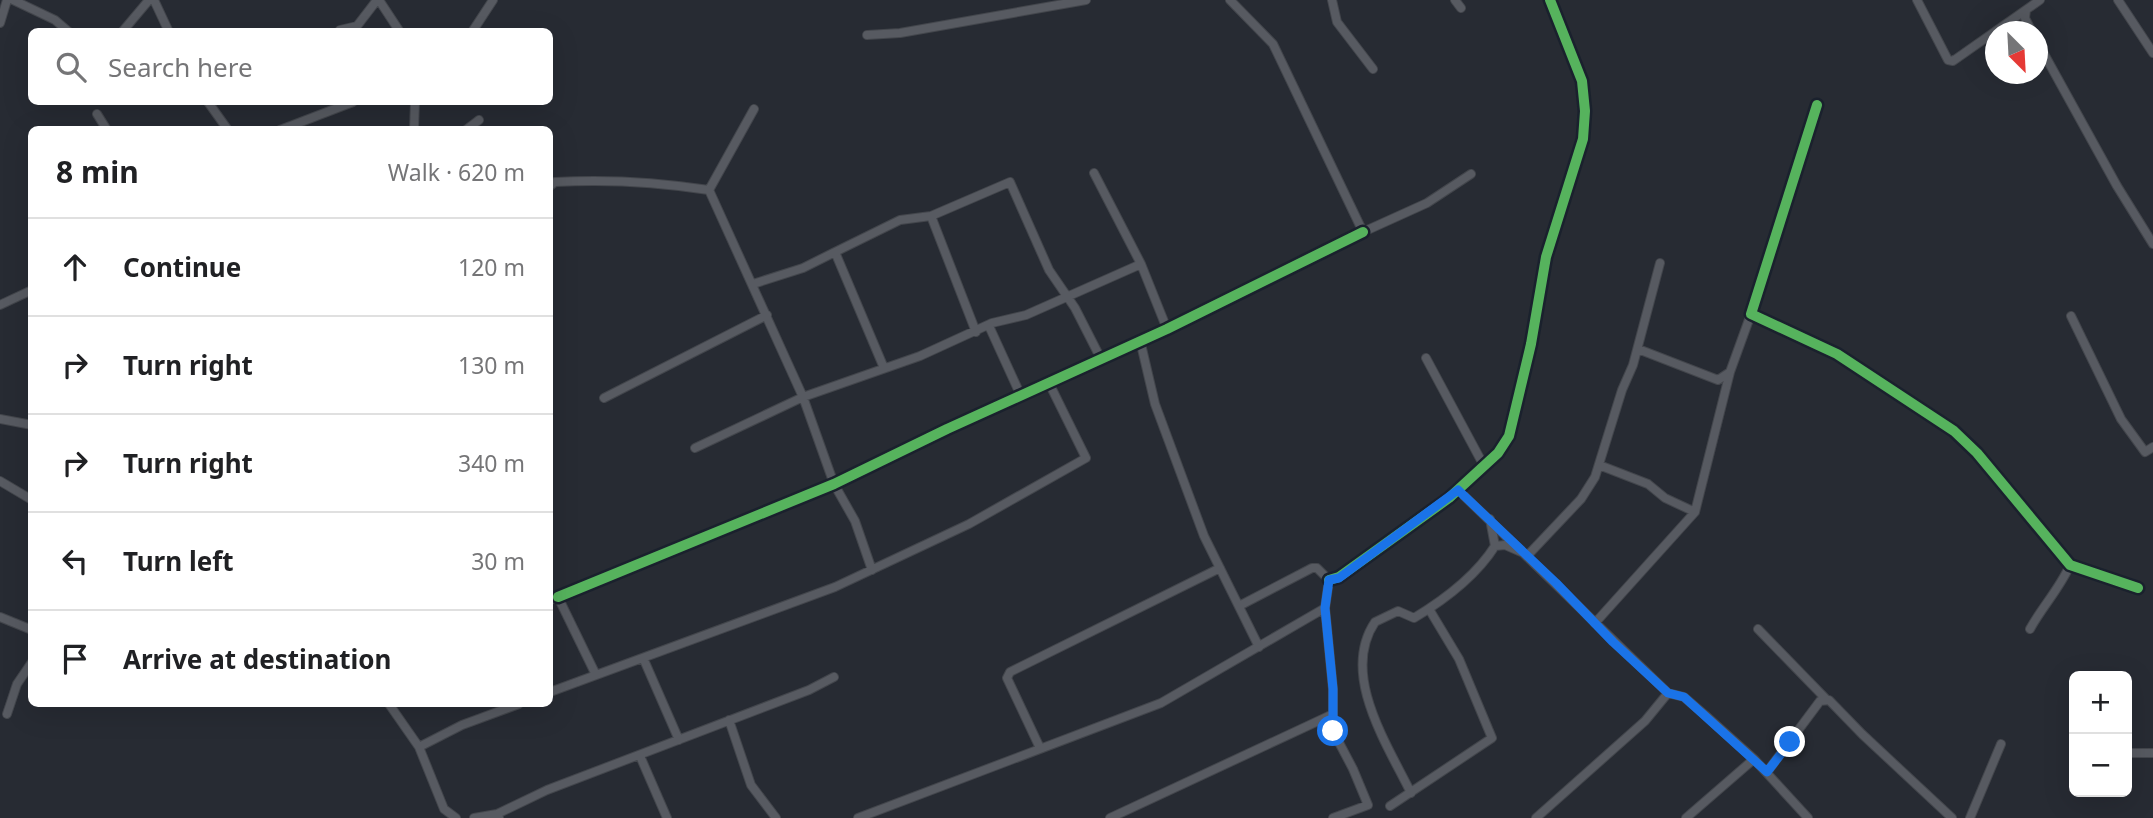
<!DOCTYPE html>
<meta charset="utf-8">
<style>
body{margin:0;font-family:"Noto Sans",sans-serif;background:#f2f2f2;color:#202124}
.controls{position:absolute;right:21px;bottom:21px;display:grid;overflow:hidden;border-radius:10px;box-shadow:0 7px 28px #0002}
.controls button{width:63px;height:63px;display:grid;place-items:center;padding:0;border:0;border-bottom:2px solid #e0e0e0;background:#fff;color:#202124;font:35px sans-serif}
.compass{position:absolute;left:1985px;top:21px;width:63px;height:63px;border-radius:50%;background:#fff;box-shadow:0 7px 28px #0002;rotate:156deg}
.stop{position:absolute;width:21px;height:21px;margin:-16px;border:5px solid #1a73e8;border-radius:50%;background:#fff}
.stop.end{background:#1a73e8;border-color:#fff;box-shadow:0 2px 7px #0008}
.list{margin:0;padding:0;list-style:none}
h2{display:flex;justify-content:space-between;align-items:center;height:91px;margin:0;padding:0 28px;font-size:30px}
h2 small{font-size:23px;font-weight:400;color:#757577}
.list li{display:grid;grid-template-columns:46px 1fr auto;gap:21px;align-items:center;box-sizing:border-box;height:98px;padding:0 28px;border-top:2px solid #e0e0e0}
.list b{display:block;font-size:26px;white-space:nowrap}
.list em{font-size:23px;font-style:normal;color:#757577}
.icon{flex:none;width:38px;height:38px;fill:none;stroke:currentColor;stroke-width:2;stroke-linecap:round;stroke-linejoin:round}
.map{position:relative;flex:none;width:2153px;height:818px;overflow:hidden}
.search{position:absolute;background:#fff;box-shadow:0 7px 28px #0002;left:28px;top:28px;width:525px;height:77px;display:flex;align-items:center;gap:18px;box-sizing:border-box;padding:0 24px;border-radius:10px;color:#757577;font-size:26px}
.panel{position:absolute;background:#fff;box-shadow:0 7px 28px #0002;left:28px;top:126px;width:525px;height:581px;border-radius:10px}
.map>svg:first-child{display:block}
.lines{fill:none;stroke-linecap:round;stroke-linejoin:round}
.street-casing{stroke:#43464c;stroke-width:10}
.street{stroke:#575a61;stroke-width:8}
.cycleway-casing{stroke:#1a212d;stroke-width:15}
.cycleway{stroke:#56b35d;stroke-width:10}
.route{stroke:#1a73e8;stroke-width:9}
</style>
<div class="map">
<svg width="2153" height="818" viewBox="0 0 2153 818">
<rect width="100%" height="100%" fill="#272b33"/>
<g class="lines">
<!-- street casing -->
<g class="street-casing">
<path id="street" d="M 13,0 L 55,20 L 69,32
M 154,0 L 169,32
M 379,0 L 400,32
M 1230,0 L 1273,44 L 1363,232 L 1427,203 L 1471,174
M 1332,0 L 1337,22 L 1373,69
M 1455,0 L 1461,8
M 1917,0 L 1948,60 L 1953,61 L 2040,0
M 2118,0 L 2153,53
M 2026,10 L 2025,18 L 2032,32
M 0,23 L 7,0
M 340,30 L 357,26 L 377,0
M 122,32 L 149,0
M 472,32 L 493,0
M 867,35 L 900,33 L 1086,0
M 2038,43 L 2117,186 L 2153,244
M 208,102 L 228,130
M 1817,105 L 1751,314 L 1837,354 L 1954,431 L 1977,453 L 2070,565 L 2138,588
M 97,114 L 107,130
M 280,130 L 353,102
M 414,130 L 415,102
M 466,130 L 479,120
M 1094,173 L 1141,264 L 1167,329
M 550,186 L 555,182 C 607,179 657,182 709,190
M 709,190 L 803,397 L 834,484 L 855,521 L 872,570
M 709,190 L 754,109
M 835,252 L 900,220 L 931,216
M 753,284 L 803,268 L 835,252 L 884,368
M 0,305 L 32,290
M 2071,316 L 2121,419 L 2145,452 L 2153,447
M 989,326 L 1021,396
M 976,332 L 931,216 L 1010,182 L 1049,270 L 1075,308 L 1101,359
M 1140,340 L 1155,404 L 1204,536 L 1259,647
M 1638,349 L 1718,380 L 1730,372 L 1751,314
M 1426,358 L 1484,466
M 604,398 L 767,315
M 0,419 L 32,425
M 695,448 L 803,397 L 920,356 L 992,323 L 1026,315 L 1141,264
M 1599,465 L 1648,484 L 1665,498 L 1695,512
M 0,481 L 32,500
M 1458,490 L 1668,693 L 1684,697 L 1705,715 L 1754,759 L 1808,818
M 1495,546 L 1505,545 L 1528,555 L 1581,499 L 1595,477 L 1622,390 L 1633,365 L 1660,263
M 1329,580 L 1339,577 L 1449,498 L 1498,453 L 1509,436 L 1531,344 L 1546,257 L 1583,139 L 1585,111 L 1582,81 L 1550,0
M 558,597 L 834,484 L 947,429 L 1167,329 L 1363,232
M 550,600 L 558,597 L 596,675
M 1239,606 L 1312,568 L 1317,568 L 1329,580 L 1325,608 L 1333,689 L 1333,731 L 1353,769 L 1368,805 L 1333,818
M 0,617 L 32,630
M 1595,623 L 1695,512 L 1730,372
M 1758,629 L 1827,700
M 2030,629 C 2042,607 2060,588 2070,565
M 644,660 L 679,740
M 550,692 L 835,587 L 969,524 L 1086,458 L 1049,383
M 389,704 L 419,747 L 444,809 L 456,818
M 7,714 L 17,684 L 32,662
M 729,720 L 751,785 L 776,818
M 419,747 L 462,725 L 519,704
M 1040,748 L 1007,678 L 1010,672 L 1220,568
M 2131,753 L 2153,753
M 640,756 L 667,818
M 1767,772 L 1820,701 L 1829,700 L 1862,734 L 1952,818
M 1411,793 C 1387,744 1340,674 1375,622 L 1398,611 L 1414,618 C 1444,600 1476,576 1495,546 L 1490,519
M 1390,806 L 1492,738 L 1459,659 L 1429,609
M 497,814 L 547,790 L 809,690 L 834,677
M 474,818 L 497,814 L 499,818
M 858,818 L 1161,703 L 1325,608
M 1110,818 L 1331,715
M 1536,818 L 1645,721 L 1668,693
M 1686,818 L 1754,759
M 1970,818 L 2001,744"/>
</g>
<!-- street -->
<use href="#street" class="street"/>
<!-- cycleway casing -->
<g class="cycleway-casing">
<path id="cycleway" d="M 1817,105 L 1751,314 L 1837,354 L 1954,431 L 1977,453 L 2070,565 L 2138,588
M 1329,580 L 1339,577 L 1449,498 L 1498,453 L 1509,436 L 1531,344 L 1546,257 L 1583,139 L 1585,111 L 1582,81 L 1550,0
M 558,597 L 834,484 L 947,429 L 1167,329 L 1363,232"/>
</g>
<!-- cycleway -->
<use href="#cycleway" class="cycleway"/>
</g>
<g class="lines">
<!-- route -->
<path class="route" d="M 1333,731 L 1333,689 L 1325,608 L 1329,580 L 1339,578 L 1458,490 L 1556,583 L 1613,642 L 1668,693 L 1684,697 L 1767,772 L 1790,742"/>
</g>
</svg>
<div class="controls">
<button>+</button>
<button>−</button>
</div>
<svg class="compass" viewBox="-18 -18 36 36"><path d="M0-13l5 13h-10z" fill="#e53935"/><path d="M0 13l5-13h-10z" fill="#757577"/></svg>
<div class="stop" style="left:1333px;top:731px"></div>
<div class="stop end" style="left:1790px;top:742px"></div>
<div class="search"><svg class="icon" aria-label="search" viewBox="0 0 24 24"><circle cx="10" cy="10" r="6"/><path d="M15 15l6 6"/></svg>Search here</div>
<section class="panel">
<h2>8 min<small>Walk · 620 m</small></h2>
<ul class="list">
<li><svg class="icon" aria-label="ahead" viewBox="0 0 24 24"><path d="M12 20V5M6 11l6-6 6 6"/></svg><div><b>Continue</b></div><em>120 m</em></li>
<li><svg class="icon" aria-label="right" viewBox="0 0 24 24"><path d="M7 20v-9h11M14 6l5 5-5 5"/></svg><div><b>Turn right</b></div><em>130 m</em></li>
<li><svg class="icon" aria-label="right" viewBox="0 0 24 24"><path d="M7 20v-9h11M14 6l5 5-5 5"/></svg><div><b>Turn right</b></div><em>340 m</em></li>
<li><svg class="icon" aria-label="left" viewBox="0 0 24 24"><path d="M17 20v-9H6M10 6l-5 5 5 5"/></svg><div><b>Turn left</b></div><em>30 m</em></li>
<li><svg class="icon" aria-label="arrive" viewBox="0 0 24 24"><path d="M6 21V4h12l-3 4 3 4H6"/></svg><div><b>Arrive at destination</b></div></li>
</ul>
</section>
</div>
